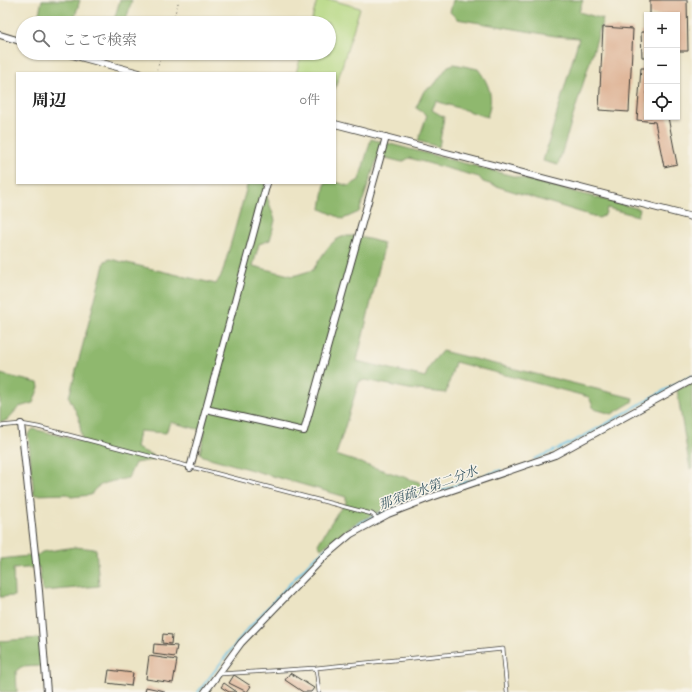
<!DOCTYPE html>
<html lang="ja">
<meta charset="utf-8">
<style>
body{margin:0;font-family:"IM FELL Great Primer","Noto Serif JP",serif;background:#f2f2f2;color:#222}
.controls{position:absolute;right:12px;top:12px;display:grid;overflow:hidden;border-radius:0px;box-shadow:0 1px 3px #0004}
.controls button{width:36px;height:36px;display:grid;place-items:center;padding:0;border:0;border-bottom:1px solid #e0e0e0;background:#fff;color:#222;font:20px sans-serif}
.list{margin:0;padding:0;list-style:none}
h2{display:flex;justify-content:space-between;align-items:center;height:52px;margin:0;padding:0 16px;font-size:17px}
h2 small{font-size:13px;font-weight:400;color:#767676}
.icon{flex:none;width:22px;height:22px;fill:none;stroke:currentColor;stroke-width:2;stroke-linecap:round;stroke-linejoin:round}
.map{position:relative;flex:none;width:692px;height:692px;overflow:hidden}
.search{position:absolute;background:#fff;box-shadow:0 1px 3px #0004;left:16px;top:16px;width:320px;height:44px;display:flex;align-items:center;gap:10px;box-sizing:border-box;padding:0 14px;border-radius:22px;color:#767676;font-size:15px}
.panel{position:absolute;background:#fff;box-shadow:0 1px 3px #0004;left:16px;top:72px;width:320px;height:112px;border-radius:0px}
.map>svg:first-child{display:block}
.green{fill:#b4d780;stroke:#687a4e}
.forest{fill:#8fb86e;stroke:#566a45}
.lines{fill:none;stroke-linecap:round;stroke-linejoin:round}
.stream{stroke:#67c2e5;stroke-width:2}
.building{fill:#e0b89b}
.service-casing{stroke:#3b3a35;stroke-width:4.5}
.minor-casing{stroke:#3b3a35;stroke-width:8}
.path{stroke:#3b3a35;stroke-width:1;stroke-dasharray:1 3;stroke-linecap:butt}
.service{stroke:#fff;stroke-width:3}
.minor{stroke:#fff;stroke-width:6}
.labels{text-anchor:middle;stroke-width:3;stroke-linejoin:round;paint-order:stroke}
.water-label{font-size:13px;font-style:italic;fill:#365662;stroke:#f7f3e8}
</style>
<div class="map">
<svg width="692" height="692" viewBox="0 0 692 692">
<rect width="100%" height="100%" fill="#f7f3e8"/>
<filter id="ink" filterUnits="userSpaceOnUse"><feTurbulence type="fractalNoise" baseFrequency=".025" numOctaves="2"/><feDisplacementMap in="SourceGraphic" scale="8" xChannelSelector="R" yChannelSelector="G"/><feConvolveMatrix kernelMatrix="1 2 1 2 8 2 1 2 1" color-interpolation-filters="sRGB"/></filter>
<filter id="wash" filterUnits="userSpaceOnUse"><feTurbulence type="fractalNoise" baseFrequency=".012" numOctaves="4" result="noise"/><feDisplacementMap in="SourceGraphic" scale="16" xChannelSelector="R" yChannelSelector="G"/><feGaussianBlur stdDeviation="0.9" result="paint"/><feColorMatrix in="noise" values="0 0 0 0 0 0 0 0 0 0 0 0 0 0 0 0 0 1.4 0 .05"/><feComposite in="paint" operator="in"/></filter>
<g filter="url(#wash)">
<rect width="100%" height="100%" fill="#ece4c5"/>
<!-- green -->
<path class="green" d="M 317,0 L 332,0 L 360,8 L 335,89 L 335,73 L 296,73 L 302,53 L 329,53 L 329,23 L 311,23 Z"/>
<!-- forest -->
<path class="forest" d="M 42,0 L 80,0 L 73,23 L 58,23 L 38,18 Z
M 120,0 L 132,0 L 125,23 L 113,23 Z
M 453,0 L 583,0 L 579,12 L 603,19 L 558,165 L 543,161 L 579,38 L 555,36 L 457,19 L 450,12 Z
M 454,64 L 478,69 C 490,85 494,98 487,117 L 436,101 L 432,110 L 444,117 L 439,147 L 418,141 L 427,115 L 416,108 L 424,91 L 434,85 L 448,66 Z
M 371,139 L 640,209 L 638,216 L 607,208 L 605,215 L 599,218 L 483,182 L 479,177 L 409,158 L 402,162 L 378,156 L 359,212 L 343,219 L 321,209 L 325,183 L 335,182 L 349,186 L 359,180 Z
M 248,183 L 265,183 L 266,194 L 275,220 L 270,240 L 259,244 L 253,266 L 293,276 L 313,270 C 336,233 339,230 383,243 L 383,251 L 357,361 L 425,377 L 430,365 L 442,351 L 633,398 L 632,402 L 612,414 L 594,409 L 589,397 L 455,362 L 446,393 L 409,389 L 365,380 L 359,382 L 336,455 L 419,482 L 422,486 L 421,493 L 396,503 L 354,524 L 321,549 L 318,544 L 337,513 L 346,503 L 346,497 L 203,456 L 200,453 L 205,431 L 170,422 L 166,433 L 139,431 L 136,448 L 152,455 L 153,460 L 135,463 L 128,478 C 116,481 96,482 91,495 L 71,497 L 67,494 L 34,495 L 28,434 L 33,429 L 82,441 L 79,418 L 69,397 L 105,261 L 110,259 L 216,284 L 222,274 Z
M 0,374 L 38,383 L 39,387 L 33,403 L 19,407 L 7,420 L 0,423 Z
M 692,383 L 692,468 L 690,469 L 677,390 Z
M 75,547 L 96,549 L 99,586 L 44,591 L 42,589 L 39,567 L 13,569 L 14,596 L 0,597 L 0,559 L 38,555 L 42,552 Z
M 39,638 L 42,666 L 21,667 L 16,671 L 17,692 L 0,692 L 0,641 Z"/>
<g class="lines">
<!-- stream -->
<path class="stream" d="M 534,459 C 589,438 639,402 692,376
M 198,692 L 245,632 L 313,559 L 357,525 L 396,506 L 501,470"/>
</g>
<g id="blocks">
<!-- building -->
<path class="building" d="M 650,0 L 687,0 L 688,51 L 677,51 L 677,15 L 650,15 Z
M 603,27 L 633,29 L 629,112 L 599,110 Z
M 641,32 L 647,32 L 647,57 L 642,57 Z
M 641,68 L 647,68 L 647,117 L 668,117 L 677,164 L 664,167 L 655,122 L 637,120 Z
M 163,634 L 172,635 L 171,644 L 162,643 Z
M 154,644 L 177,646 L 175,657 L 153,654 Z
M 149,656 L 177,660 L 173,683 L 146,679 Z
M 109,670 L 133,673 L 131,686 L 107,683 Z
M 290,673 L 314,688 L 311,692 L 303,692 L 285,680 Z
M 234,675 L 251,686 L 247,692 L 229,683 Z
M 224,683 L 237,692 L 229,692 L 221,687 Z
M 146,687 L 164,691 L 164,692 L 145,692 Z"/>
</g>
</g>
<g filter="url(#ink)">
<use href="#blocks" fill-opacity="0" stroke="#3b3a35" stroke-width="1"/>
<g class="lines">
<!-- service casing -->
<g class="service-casing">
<path id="service" d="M 0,426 L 21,424 L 38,427 L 372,514 L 378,519
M 316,668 L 319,692
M 219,674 L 316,668 L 503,649 L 507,692"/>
</g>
<!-- minor casing -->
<g class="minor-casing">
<path id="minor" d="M 0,35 L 23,42
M 65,53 L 139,73
M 335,124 L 692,217
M 206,409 L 304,431 L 386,137
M 21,424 L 39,591 L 47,692
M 190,468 L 267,183
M 205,692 L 241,643 L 325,556 L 351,534 L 388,514 L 432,497 L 555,455 L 692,380"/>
</g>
<!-- path -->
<path class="path" d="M 172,23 L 179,0
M 156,73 L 162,53"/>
<!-- service -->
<use href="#service" class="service"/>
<!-- minor -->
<use href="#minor" class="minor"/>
</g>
</g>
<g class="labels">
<!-- water labels -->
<g class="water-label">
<text transform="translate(428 487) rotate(-20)" y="5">那須疏水第二分水</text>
</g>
</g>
</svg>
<div class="controls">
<button>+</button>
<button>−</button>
<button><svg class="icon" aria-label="locate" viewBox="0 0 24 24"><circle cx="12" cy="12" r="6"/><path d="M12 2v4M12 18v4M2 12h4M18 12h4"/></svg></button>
</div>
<div class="search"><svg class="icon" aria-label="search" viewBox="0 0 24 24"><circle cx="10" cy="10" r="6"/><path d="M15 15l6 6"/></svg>ここで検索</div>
<section class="panel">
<h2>周辺<small>0件</small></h2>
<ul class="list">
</ul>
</section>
</div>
